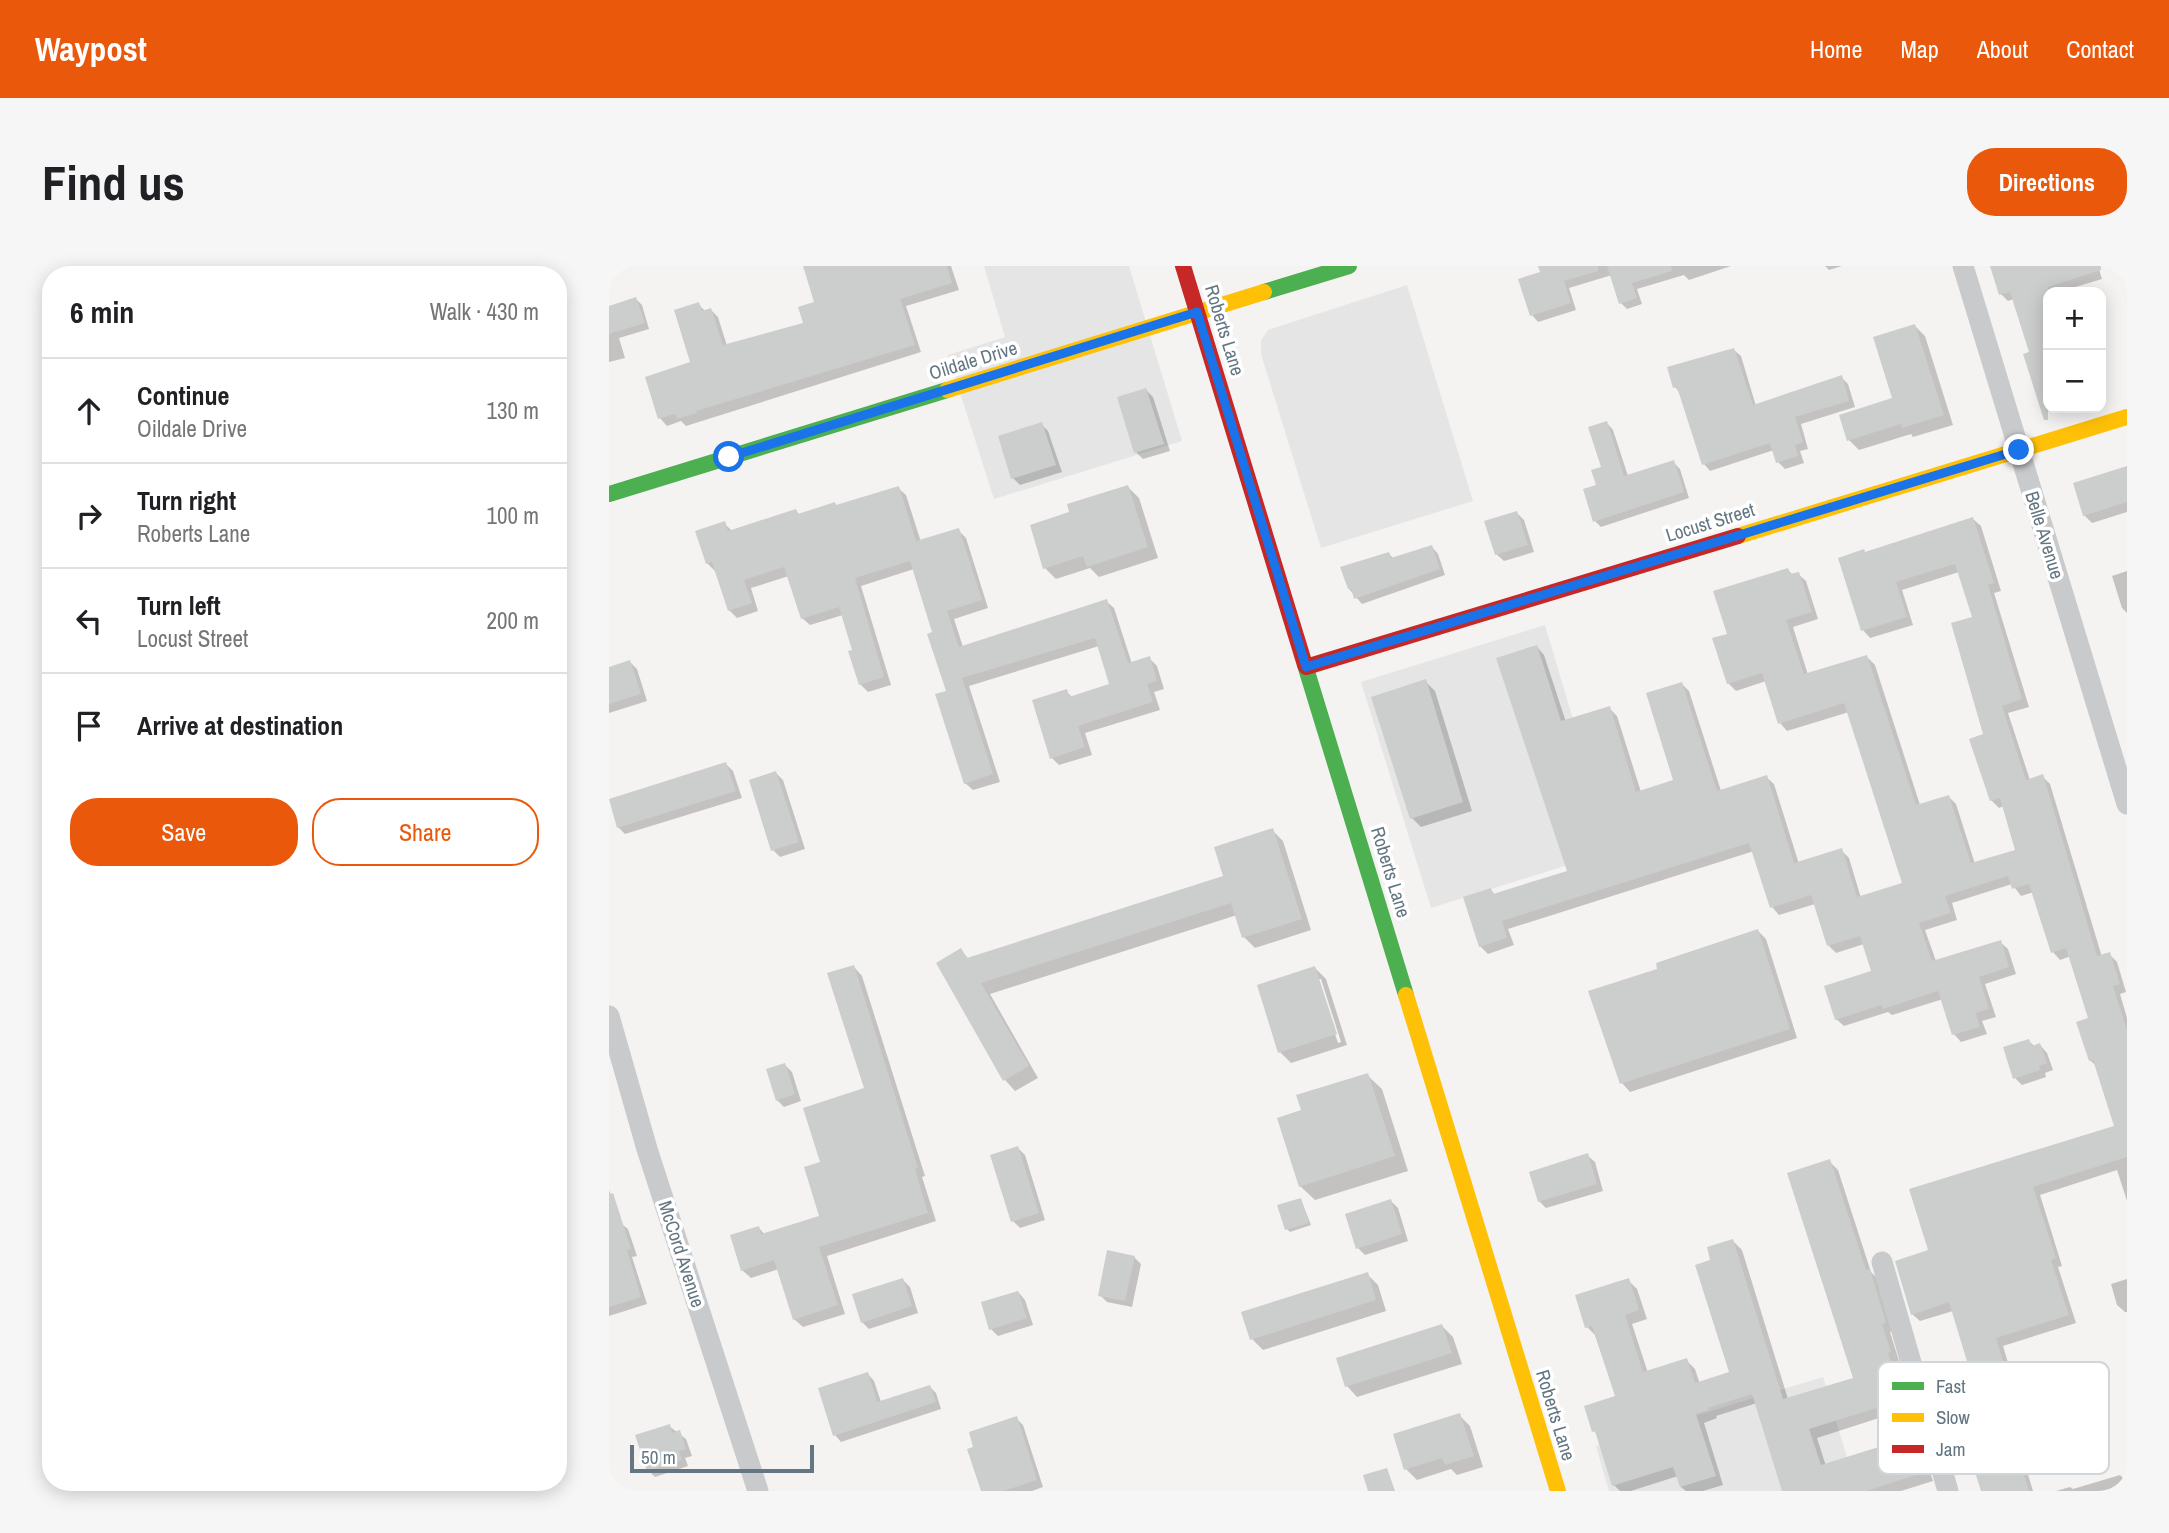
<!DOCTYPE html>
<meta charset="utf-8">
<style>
body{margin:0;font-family:"Archivo Narrow",sans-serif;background:#f6f6f6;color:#202124}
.controls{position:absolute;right:21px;top:21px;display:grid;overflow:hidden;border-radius:14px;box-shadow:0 4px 18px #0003}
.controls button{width:63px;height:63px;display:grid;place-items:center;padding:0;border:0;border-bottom:2px solid #e0e0e0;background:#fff;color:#202124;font:35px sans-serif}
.scale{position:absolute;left:21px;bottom:18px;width:184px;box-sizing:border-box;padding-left:7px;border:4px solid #637682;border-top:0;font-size:19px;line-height:24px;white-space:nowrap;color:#637682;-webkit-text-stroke:5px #fff;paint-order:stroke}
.stop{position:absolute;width:21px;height:21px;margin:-16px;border:5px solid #1a73e8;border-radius:50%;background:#fff}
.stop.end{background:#1a73e8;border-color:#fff;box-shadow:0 2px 7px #0008}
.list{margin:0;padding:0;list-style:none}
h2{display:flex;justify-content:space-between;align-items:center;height:91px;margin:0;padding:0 28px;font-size:30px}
h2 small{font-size:23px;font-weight:400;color:#757577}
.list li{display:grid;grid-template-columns:46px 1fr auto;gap:21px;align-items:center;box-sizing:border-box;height:105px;padding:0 28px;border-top:2px solid #e0e0e0}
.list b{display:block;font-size:26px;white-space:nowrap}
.list p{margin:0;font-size:23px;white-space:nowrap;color:#757577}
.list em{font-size:23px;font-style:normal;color:#757577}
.actions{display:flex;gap:14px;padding:21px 28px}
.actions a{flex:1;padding:16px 0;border:2px solid #ea580c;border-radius:28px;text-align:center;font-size:24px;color:#ea580c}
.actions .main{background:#ea580c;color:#fff}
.icon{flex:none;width:38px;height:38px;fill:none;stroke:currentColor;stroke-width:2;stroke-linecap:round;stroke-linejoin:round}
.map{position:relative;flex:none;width:1518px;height:1225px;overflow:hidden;border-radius:28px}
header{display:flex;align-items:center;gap:42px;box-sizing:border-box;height:98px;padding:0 35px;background:#ea580c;color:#fff}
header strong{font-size:33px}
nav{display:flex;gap:38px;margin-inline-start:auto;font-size:24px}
.intro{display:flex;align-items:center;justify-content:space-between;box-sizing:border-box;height:168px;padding:0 42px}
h1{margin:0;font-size:49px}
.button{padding:18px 32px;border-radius:28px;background:#ea580c;color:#fff;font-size:24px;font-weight:700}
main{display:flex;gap:42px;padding:0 42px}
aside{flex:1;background:#fff;border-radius:28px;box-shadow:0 4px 18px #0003}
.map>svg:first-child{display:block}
.built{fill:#e4e5e4}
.shadow{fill:#0003;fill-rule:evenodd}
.building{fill:#cccdcd}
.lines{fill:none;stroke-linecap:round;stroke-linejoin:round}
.street{stroke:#c9cacb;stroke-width:21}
.fast{stroke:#4caf50;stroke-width:16}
.slow{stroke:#ffc107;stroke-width:16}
.jam{stroke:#c62828;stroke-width:16}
.route{stroke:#1a73e8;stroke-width:9}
.labels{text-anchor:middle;stroke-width:7;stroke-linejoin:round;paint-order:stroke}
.street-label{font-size:19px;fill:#637682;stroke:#fff}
.key{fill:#fff;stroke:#d0d6da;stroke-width:2}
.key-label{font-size:19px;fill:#637682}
</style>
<header>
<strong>Waypost</strong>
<nav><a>Home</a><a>Map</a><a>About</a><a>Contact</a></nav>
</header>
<div class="intro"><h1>Find us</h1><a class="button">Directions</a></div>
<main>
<aside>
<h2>6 min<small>Walk · 430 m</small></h2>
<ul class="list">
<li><svg class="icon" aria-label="ahead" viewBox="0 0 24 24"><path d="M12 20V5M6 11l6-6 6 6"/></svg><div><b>Continue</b><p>Oildale Drive</p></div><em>130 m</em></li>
<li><svg class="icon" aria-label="right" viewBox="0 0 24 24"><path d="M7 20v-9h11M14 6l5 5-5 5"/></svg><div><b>Turn right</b><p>Roberts Lane</p></div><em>100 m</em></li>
<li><svg class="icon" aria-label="left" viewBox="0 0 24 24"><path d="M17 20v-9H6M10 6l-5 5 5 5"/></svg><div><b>Turn left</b><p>Locust Street</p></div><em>200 m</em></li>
<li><svg class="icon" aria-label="arrive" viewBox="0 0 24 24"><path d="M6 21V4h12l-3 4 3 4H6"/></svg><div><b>Arrive at destination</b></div></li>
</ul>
<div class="actions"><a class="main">Save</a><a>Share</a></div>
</aside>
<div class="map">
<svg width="1518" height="1225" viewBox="0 0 1518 1225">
<rect width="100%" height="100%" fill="#f4f3f1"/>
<!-- built -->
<path class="built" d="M 375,0 L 520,0 L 573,175 L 385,233 L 339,89 L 396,71 Z
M 798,19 L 864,235 L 712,282 L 652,88 L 652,75 L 659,64 Z
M 936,359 L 1003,585 L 822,642 L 752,416 Z
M 1214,1111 L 1248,1225 L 1000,1225 L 987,1180 Z"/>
<!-- shadow -->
<path class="shadow" d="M 196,0 L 342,0 L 350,24 L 297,40 L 312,86 L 77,160 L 72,155 L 58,160 L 51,152 L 83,97 L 89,38 L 97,46 L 102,44 L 109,51 L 118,80 L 196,58 L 207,37 Z
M 931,0 L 1122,0 L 1080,14 L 1075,9 L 1028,23 L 1033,38 L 1018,43 L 1012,37 L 1003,9 L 960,22 L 967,44 L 929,56 L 923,49 L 933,7 Z
M 1216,0 L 1233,0 L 1220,4 Z
M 1383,0 L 1489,0 L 1493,13 L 1450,26 L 1439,26 L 1439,129 L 1434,131 L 1405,33 L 1399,35 L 1392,28 Z
M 27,33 L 33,39 L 40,63 L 10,72 L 16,92 L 0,96 L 0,45 Z
M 1306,60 L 1316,70 L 1344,159 L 1304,171 L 1302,168 L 1250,184 L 1240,174 L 1285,133 Z
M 1125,84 L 1132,90 L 1147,140 L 1232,111 L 1239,118 L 1246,141 L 1192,158 L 1199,183 L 1191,185 L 1195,197 L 1176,203 L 1169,196 L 1165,184 L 1101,205 L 1095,198 L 1072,128 L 1066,121 Z
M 537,124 L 544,131 L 561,185 L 534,193 L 527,186 Z
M 998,157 L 1004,164 L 1019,210 L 1064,196 L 1071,203 L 1080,232 L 992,261 L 986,255 Z
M 432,158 L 439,165 L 453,206 L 411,219 L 404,212 Z
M 1518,203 L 1518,246 L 1483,257 L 1475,249 Z
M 519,221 L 530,232 L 549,292 L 490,311 L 481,302 L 447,313 L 436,302 L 463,248 Z
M 289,222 L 297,229 L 312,276 L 349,264 L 357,272 L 379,342 L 345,353 L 354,381 L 497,335 L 505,342 L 523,398 L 540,392 L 548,400 L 555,423 L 545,426 L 551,444 L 476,467 L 483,489 L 450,499 L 443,492 L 457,425 L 464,432 L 502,420 L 490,380 L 360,420 L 391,516 L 364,524 L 356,517 L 326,367 L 305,303 L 252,320 L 282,419 L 259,426 L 251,418 L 246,385 L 234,349 L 201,359 L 193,352 L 180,310 L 142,322 L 149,345 L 128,352 L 120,344 L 106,305 L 98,297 L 115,257 L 123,265 L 187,245 L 191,249 L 228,241 Z
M 908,247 L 915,254 L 925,286 L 895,295 L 887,288 Z
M 1364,253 L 1372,260 L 1392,325 L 1385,327 L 1420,441 L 1399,447 L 1421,514 L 1433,510 L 1441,518 L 1493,691 L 1500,688 L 1508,696 L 1517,726 L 1511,728 L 1518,752 L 1518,935 L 1508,904 L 1431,929 L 1453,1000 L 1449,1001 L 1467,1057 L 1394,1080 L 1412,1140 L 1418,1146 L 1432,1189 L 1415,1195 L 1424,1225 L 1374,1225 L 1377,1149 L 1344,1045 L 1311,1055 L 1303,1048 L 1321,985 L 1507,861 L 1488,801 L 1481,794 L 1482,753 L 1462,690 L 1451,694 L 1444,686 L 1425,626 L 1412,630 L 1403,618 L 1343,637 L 1348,654 L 1316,664 L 1327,695 L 1391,676 L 1399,683 L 1407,708 L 1376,718 L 1387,751 L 1373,755 L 1378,768 L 1352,776 L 1345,768 L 1334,733 L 1283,749 L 1279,746 L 1235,760 L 1227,753 L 1264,707 L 1255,678 L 1227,687 L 1220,680 L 1206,638 L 1170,649 L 1163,641 L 1145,585 L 899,663 L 905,679 L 879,688 L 871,680 L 882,624 L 886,629 L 960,606 L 928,381 L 935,389 L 957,456 L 1000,442 L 1008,450 L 1032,526 L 1067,515 L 1073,418 L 1080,425 L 1112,525 L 1157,511 L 1165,518 L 1190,598 L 1232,584 L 1240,592 L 1252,632 L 1295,618 L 1240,446 L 1178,465 L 1171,457 L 1157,415 L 1127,425 L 1119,417 L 1120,369 L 1179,304 L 1184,309 L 1189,308 L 1197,315 L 1209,353 L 1184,361 L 1199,409 L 1258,391 L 1266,399 L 1311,539 L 1340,531 L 1347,538 L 1366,598 L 1409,584 L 1395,540 L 1390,542 L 1382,534 L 1365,352 L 1350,306 L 1293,324 L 1304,359 L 1261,372 L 1254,364 L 1257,288 Z
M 823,281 L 829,288 L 836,309 L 753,338 L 740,323 L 780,288 L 785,293 Z
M 1518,305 L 1518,347 L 1513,342 L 1503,310 Z
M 21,396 L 28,403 L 38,435 L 0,447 L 0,402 Z
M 816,415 L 826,425 L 863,545 L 812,561 L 803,552 Z
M 117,498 L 124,505 L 133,532 L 16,568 L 9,561 Z
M 167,507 L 174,514 L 196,583 L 171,591 L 164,584 Z
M 663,564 L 674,575 L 702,664 L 646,682 L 635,671 L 628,649 L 381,728 L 429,812 L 406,825 L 396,814 L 352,685 L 360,693 L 616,612 Z
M 1149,665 L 1157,673 L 1188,772 L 1021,826 L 1013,817 L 1051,704 Z
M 245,701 L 253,710 L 316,910 L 313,911 L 327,955 L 218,990 L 236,1048 L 194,1061 L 185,1053 L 170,1003 L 142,1012 L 133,1004 L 150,962 L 156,969 L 212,951 L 213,897 L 257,824 Z
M 706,702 L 717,713 L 738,779 L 682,797 L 671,786 ZM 708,713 L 712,713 L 732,776 L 729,777 Z
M 1420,775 L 1426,781 L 1431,779 L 1438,787 L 1444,804 L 1436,807 L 1437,811 L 1413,819 L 1406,812 Z
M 176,799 L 183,806 L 192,835 L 175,841 L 168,834 Z
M 758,809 L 773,823 L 799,905 L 706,934 L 691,920 L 694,846 Z
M 409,882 L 416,889 L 436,954 L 411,962 L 404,955 Z
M 978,889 L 986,896 L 994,925 L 937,942 L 930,935 Z
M 1220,895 L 1229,904 L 1262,1006 L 1269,1013 L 1284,1065 L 1281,1066 L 1290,1095 L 1286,1096 L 1301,1142 L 1208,1172 L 1217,1200 L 1304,1172 L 1313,1181 L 1324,1215 L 1292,1225 L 1175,1225 L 1148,1137 L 1107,1150 L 1108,1152 L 1095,1157 L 1114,1219 L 1094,1225 L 1077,1225 L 1072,1221 L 1069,1210 L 1022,1225 L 1011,1225 L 1005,1219 L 989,1169 L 985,1165 L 1008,1132 L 986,1069 L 978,1061 L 1019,1014 L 1028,1023 L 1038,1053 L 1023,1058 L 1039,1107 L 1077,1094 L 1086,1103 L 1091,1118 L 1123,1107 L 1104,995 L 1124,975 L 1133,984 L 1179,1133 L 1247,1113 Z
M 0,924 L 10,956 L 19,963 L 28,990 L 23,991 L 38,1038 L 0,1050 Z
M 692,934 L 702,959 L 681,966 L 678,963 Z
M 782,935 L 789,942 L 799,975 L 756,989 L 749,982 Z
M 525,991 L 532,998 L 523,1041 L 498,1036 L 491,1029 Z
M 758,1008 L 769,1019 L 777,1045 L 654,1084 L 643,1073 Z
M 1518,1013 L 1518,1046 L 1516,1046 L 1508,1039 L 1502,1018 Z
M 294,1014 L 301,1021 L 309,1047 L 260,1063 L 253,1056 Z
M 409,1026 L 416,1034 L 424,1059 L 389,1070 L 382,1063 Z
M 833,1060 L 844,1071 L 853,1098 L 748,1131 L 738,1120 Z
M 259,1108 L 265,1115 L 272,1136 L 321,1121 L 327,1127 L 332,1143 L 232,1176 L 226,1169 Z
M 850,1149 L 861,1160 L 874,1201 L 848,1209 L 842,1203 L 808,1214 L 797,1203 Z
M 407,1152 L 414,1159 L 434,1221 L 423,1225 L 374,1225 Z
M 60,1160 L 77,1173 L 83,1190 L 76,1192 L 79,1200 L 46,1211 L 39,1204 Z
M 1511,1209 L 1518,1216 L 1518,1225 L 1447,1225 L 1461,1221 L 1464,1223 Z"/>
<!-- building -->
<path class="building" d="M 194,0 L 338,0 L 343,17 L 291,33 L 306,79 L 87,145 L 88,147 L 68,153 L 66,148 L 49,153 L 36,111 L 81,96 L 65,44 L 90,36 L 93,45 L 102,42 L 114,79 L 194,57 L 189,41 L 205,36 Z
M 929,0 L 989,0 L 989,5 L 955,15 L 962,37 L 921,50 L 909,13 L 931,6 Z
M 998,0 L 1062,0 L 1063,5 L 1023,17 L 1028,32 L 1010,38 Z
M 1381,0 L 1492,0 L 1492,4 L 1439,21 L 1439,154 L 1435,154 L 1414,88 L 1420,86 L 1401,26 L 1390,29 Z
M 27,31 L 36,57 L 0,68 L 0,40 Z
M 1306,58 L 1335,149 L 1293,162 L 1292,158 L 1238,175 L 1230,149 L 1283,132 L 1264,71 Z
M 1125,82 L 1144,139 L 1233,109 L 1240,135 L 1186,151 L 1194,176 L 1186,179 L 1189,190 L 1167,197 L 1161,177 L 1093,199 L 1068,121 L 1064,122 L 1058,101 Z
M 537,122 L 555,178 L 525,187 L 508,131 Z
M 998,155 L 1015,210 L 1065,194 L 1075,226 L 984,256 L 974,223 L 987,219 L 982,204 L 992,201 L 979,161 Z
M 433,156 L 447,199 L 402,213 L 389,170 Z
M 1518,200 L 1518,236 L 1474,250 L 1464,217 Z
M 519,219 L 539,281 L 478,301 L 474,290 L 434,303 L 421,259 L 460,246 L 458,238 Z
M 290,220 L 307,275 L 350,262 L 373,334 L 338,345 L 350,381 L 498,333 L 519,397 L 541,390 L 548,415 L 538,418 L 544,436 L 469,460 L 476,481 L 441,493 L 423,434 L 458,423 L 460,431 L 500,418 L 486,372 L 353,412 L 384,508 L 355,518 L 326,428 L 337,425 L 318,368 L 323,366 L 301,295 L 246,312 L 275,411 L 250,419 L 239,385 L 243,384 L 230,341 L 192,353 L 175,301 L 135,314 L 143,337 L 119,345 L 103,296 L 97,298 L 86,265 L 116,255 L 119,265 L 187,243 L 189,248 L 226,236 L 227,239 Z
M 908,245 L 919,279 L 886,289 L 875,255 Z
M 1364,251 L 1385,317 L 1379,319 L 1413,433 L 1393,440 L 1417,514 L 1434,508 L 1488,690 L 1501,686 L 1511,718 L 1504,720 L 1518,764 L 1518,891 L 1424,921 L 1447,992 L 1442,994 L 1460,1049 L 1387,1072 L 1407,1137 L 1411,1136 L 1425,1182 L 1408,1187 L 1420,1225 L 1372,1225 L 1350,1155 L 1374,1148 L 1340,1036 L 1302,1049 L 1286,995 L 1319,984 L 1300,923 L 1505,860 L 1484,794 L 1480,795 L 1467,756 L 1479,752 L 1457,682 L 1442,687 L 1420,618 L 1403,623 L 1399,610 L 1336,630 L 1342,647 L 1310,657 L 1323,695 L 1392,674 L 1400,701 L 1370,711 L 1380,743 L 1367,747 L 1371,761 L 1343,769 L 1329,725 L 1274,743 L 1272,739 L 1226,754 L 1215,720 L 1262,705 L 1251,670 L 1218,680 L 1202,629 L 1161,642 L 1140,577 L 893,655 L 898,672 L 870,681 L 854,631 L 882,622 L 884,628 L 958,605 L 887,392 L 928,379 L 952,455 L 1001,440 L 1027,526 L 1064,514 L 1037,427 L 1073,416 L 1108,525 L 1158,509 L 1185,597 L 1233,582 L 1248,631 L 1293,617 L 1235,437 L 1169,458 L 1153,407 L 1118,418 L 1103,372 L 1118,368 L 1104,325 L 1179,302 L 1181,308 L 1190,306 L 1203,346 L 1177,354 L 1195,408 L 1258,389 L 1307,539 L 1340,529 L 1362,597 L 1406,584 L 1391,532 L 1381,535 L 1360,473 L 1374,468 L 1342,357 L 1363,351 L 1346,298 L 1287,316 L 1298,351 L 1252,365 L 1229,292 L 1255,283 L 1256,286 Z
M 823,279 L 831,303 L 745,333 L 742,322 L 739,323 L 731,301 L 780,286 L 782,292 Z
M 21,394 L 32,428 L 0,438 L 0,401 Z
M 817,413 L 854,536 L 801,553 L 762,431 Z
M 117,496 L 127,525 L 8,562 L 0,533 Z
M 167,505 L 190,576 L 162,585 L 140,514 Z
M 664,562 L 693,653 L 633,672 L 622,637 L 372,717 L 420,800 L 394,815 L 327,697 L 352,682 L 358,692 L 614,610 L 605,581 Z
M 1149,663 L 1181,763 L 1011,818 L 979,725 L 1048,703 L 1047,697 Z
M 245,699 L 309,902 L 306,903 L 319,947 L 210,981 L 229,1039 L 184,1054 L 165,994 L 132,1005 L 121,969 L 150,960 L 152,968 L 210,950 L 195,901 L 211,896 L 194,842 L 255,822 L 218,707 Z
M 706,700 L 728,768 L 669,787 L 648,719 Z
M 1420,773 L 1423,780 L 1431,777 L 1438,797 L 1430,800 L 1431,804 L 1404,813 L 1394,781 Z
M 176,797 L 186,828 L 167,835 L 157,803 Z
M 759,807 L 786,890 L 690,921 L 668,852 L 692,844 L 687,829 Z
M 409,880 L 430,947 L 402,956 L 381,889 Z
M 979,887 L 988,918 L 929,936 L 920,906 Z
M 1221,893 L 1257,1004 L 1261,1003 L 1277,1057 L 1273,1058 L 1282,1086 L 1279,1087 L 1293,1134 L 1200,1163 L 1212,1199 L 1305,1170 L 1316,1206 L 1257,1225 L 1173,1225 L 1143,1128 L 1099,1142 L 1100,1144 L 1087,1148 L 1107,1210 L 1071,1221 L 1064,1201 L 1003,1220 L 986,1165 L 983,1166 L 975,1140 L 1006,1130 L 983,1060 L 976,1062 L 966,1029 L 1020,1012 L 1030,1044 L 1016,1049 L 1034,1106 L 1078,1092 L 1086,1117 L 1120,1106 L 1086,999 L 1101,994 L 1098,981 L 1124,973 L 1174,1133 L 1244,1112 L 1178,907 Z
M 4,927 L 22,983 L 18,984 L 32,1031 L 0,1041 L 0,928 Z
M 692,932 L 700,957 L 676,964 L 668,939 Z
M 782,933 L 793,968 L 747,983 L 736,948 Z
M 498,984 L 526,990 L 516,1035 L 489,1030 Z
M 759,1006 L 767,1034 L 641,1074 L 632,1046 Z
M 294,1012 L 303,1040 L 252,1057 L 243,1028 Z
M 409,1025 L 418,1052 L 380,1064 L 372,1036 Z
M 833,1058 L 843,1087 L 736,1121 L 727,1092 Z
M 259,1106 L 268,1136 L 321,1119 L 327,1136 L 224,1170 L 209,1122 Z
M 851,1147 L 865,1190 L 836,1199 L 833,1192 L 795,1204 L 784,1168 Z
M 408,1150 L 428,1214 L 395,1225 L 372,1225 L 358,1183 L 364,1181 L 360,1166 Z
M 61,1158 L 63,1167 L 71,1164 L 77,1183 L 70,1185 L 73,1194 L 38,1205 L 26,1169 Z
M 778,1202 L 786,1225 L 759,1225 L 754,1209 Z"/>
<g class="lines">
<!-- street -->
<path class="street" d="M 1354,0 L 1518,538
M 0,750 L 38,883 L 149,1225
M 1273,996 L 1339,1225"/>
<!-- fast -->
<path class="fast" d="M 655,26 L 740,0
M 0,228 L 338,124
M 696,399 L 797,729"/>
<!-- slow -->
<path class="slow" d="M 338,124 L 655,26
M 1129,270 L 1518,151
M 797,729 L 949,1225"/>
<!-- jam -->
<path class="jam" d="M 574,0 L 696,399
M 697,401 L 1129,270"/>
</g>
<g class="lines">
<!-- route -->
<path class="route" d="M 120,191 L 588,46 L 697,401 L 1410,184"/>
</g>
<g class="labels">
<!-- street labels -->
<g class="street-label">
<text transform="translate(616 64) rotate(73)" y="7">Roberts Lane</text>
<text transform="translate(364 94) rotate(-17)" y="7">Oildale Drive</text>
<text transform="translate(1101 256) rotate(-17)" y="7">Locust Street</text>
<text transform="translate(1436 269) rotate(73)" y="7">Belle Avenue</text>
<text transform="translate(782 606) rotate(73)" y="7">Roberts Lane</text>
<text transform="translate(73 988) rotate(72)" y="7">McCord Avenue</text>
<text transform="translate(947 1149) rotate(73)" y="7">Roberts Lane</text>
</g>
</g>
<!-- legend -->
<rect x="1269" y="1096" width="231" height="112" rx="10" class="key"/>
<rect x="1283" y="1116" width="32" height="8" fill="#4caf50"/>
<rect x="1283" y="1147" width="32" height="9" fill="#ffc107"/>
<rect x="1283" y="1179" width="32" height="8" fill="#c62828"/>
<g class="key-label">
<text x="1327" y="1127">Fast</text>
<text x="1327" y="1158">Slow</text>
<text x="1327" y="1190">Jam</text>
</g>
</svg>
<div class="controls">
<button>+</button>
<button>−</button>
</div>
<div class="scale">50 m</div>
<div class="stop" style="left:120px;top:191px"></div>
<div class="stop end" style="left:1410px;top:184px"></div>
</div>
</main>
